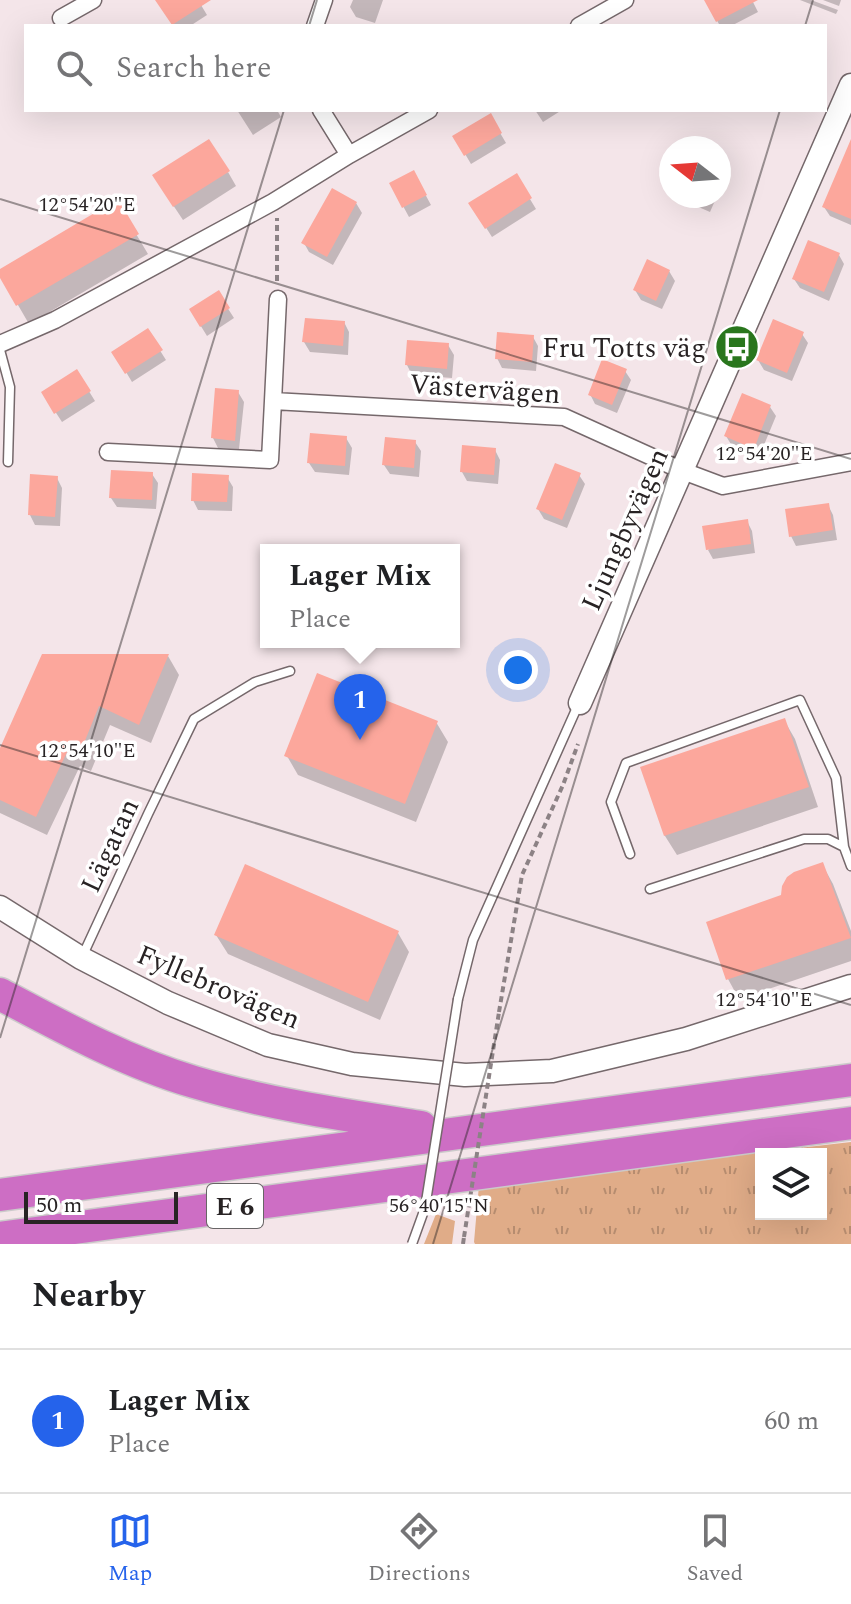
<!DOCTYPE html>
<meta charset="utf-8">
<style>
body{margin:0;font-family:Spectral,serif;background:#f6f6f6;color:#202124}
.controls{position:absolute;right:24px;bottom:24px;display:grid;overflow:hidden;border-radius:0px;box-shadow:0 8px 32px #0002}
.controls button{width:72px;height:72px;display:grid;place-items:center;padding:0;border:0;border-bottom:2px solid #e0e0e0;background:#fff;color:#202124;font:40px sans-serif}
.compass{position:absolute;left:659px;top:136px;width:72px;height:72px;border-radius:50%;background:#fff;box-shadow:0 8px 32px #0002;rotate:287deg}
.scale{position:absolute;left:24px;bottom:20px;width:154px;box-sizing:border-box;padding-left:8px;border:4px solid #282324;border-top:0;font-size:22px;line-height:28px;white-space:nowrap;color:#282324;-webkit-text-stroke:6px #fff;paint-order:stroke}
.you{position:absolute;left:518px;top:670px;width:28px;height:28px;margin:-20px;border:6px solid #fff;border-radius:50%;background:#1a73e8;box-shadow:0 0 0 12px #1a73e833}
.badge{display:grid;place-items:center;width:52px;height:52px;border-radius:50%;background:#2563eb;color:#fff;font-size:26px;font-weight:700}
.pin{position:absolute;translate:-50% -66px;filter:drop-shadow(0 2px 4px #0008)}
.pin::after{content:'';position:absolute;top:42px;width:28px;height:24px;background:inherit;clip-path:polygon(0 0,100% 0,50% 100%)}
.popup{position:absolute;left:260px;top:544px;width:200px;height:104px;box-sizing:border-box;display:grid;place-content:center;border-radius:0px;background:#fff;filter:drop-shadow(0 2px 6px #0005);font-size:26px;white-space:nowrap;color:#757577}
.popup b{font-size:30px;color:#202124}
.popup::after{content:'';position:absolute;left:50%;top:100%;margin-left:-16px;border:16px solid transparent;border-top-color:#fff}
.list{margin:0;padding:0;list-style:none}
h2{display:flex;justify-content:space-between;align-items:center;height:104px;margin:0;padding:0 32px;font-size:34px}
h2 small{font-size:26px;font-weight:400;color:#757577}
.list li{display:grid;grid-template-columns:52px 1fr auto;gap:24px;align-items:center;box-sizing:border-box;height:144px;padding:0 32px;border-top:2px solid #e0e0e0}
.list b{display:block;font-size:30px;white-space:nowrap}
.list p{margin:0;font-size:26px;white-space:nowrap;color:#757577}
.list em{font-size:26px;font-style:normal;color:#757577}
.icon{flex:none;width:44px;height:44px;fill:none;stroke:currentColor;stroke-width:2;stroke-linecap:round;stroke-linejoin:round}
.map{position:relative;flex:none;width:851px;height:1244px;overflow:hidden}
.search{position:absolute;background:#fff;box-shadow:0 8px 32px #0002;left:24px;right:24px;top:24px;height:88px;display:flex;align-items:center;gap:20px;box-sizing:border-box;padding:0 28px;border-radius:0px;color:#757577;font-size:30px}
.sheet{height:248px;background:#fff}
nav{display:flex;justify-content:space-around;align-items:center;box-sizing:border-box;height:112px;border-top:2px solid #e0e0e0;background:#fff;font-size:22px;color:#757577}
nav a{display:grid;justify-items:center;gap:4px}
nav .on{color:#2563eb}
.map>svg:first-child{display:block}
.grass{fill:url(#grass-tufts);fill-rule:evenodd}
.shadow{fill:#0003}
.building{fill:#fca79c}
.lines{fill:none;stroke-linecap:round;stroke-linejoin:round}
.service-casing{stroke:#75686b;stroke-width:11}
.minor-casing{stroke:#75686b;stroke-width:19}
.tertiary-casing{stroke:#75686b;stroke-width:25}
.motorway-casing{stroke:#cbcaca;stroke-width:35}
.path{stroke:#8c8285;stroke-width:4;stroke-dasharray:6 4;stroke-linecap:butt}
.service{stroke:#fff;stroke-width:8}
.minor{stroke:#fff;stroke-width:16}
.tertiary{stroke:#fff;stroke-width:22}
.motorway{stroke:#cd6ec4;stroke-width:32}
.service-bridge-casing{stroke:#75686b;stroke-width:11;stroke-linecap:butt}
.path-bridge{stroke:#8c8285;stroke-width:4;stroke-dasharray:6 4;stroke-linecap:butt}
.service-bridge{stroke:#fff;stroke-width:8}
.ticks{fill:none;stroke:#282324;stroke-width:2;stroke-opacity:0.45}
.labels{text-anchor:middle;stroke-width:7;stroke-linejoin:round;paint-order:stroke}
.shield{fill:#fff;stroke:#686566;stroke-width:2}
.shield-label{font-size:26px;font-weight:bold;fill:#282324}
.poi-label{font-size:28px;fill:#282324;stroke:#fff;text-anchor:end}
.street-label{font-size:28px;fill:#282324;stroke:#fff}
.ticks-label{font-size:20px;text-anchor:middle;fill:#282324;stroke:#fff;stroke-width:7;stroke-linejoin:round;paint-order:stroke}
</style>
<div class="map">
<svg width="851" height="1244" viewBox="0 0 851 1244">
<defs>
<pattern id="grass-tufts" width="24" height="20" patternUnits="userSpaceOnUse" patternTransform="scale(2)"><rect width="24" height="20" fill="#e0ac88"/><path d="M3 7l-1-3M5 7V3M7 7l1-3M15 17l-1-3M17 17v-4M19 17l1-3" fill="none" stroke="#b68c6f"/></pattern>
</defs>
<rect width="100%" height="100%" fill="#f4e5e9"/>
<!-- grass -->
<path class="grass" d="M 851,1142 L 851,1244 L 475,1244 L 474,1242 L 479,1185 ZM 761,1154 L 821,1154 L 821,1214 L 761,1214 Z
M 436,1214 L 455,1221 L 452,1244 L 424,1244 Z"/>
<!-- shadow -->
<path class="shadow" d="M 163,0 L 198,0 L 207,15 L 190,26 L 174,26 L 159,2 Z
M 353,0 L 383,0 L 375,23 L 356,17 L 350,7 Z
M 706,0 L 752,0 L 758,12 L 731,26 L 720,26 Z
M 800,0 L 811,0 L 838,10 L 836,14 Z
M 823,0 L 841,0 L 839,6 Z
M 237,110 L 277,110 L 281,117 L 253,135 Z
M 535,110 L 562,110 L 543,122 Z
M 490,116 L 506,143 L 471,164 L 455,137 Z
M 851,171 L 851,225 L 830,216 L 824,207 Z
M 228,172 L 236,186 L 183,220 L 163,190 Z
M 413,172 L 431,205 L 409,217 L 391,184 Z
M 516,176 L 536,209 L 492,237 L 471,204 Z
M 684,196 L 717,196 L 710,212 L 687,202 Z
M 117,202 L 148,254 L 29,324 L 0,274 L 0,271 Z
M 356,203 L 362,213 L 333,265 L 309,252 L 304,243 Z
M 839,255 L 844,264 L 829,301 L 800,288 L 794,279 Z
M 669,271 L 675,281 L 662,309 L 641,300 L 635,290 Z
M 218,293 L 234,318 L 207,336 L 191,310 Z
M 344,322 L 349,332 L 348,355 L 310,352 L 304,342 Z
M 147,330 L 166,360 L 132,382 L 114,352 Z
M 802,334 L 808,343 L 792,381 L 764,370 L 758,360 Z
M 533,337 L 538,346 L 536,371 L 502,368 L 497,358 Z
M 448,345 L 454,355 L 452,378 L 412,375 L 407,365 Z
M 625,371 L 631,380 L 617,413 L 595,404 L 590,394 Z
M 77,372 L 95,401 L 62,422 L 43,393 Z
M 238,392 L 244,402 L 239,449 L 218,448 L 213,438 Z
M 770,407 L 776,416 L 759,457 L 732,446 L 726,436 Z
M 346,438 L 352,448 L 349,475 L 315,472 L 309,463 Z
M 415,442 L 421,451 L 419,477 L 390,474 L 384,465 Z
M 495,450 L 500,460 L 498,484 L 467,481 L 462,472 Z
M 152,474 L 158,483 L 156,509 L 117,507 L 111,498 Z
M 579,475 L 585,484 L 567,528 L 544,519 L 538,509 Z
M 227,477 L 233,487 L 232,511 L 198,510 L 193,500 Z
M 57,478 L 62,488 L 60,526 L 35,525 L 30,515 Z
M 828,505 L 833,515 L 837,540 L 796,546 L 791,536 Z
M 747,521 L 752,531 L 755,553 L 713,559 L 708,550 Z
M 168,656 L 179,675 L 151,743 L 110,725 L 91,771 L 80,766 L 47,835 L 0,813 L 0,753 Z
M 784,720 L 795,739 L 818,807 L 677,855 L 665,836 L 642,768 Z
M 436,722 L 448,742 L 416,822 L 298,775 L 287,756 Z
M 822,864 L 833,884 L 851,931 L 851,961 L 739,999 L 728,979 L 783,897 Z
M 398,933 L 409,952 L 380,1020 L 228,954 L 216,935 Z"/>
<!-- building -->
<path class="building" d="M 155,0 L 211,0 L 172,25 Z
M 704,0 L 758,0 L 716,22 Z
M 491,113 L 502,133 L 464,156 L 452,136 Z
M 209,139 L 230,171 L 173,207 L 152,175 Z
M 851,139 L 851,219 L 822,207 Z
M 414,170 L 427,195 L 402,208 L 389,183 Z
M 517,173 L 532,198 L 485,229 L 468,203 Z
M 332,188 L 357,202 L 327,257 L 301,243 Z
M 118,199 L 139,234 L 16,306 L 0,278 L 0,269 Z
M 808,240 L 840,253 L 824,292 L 792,279 Z
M 647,259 L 670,270 L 656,301 L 633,290 Z
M 219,290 L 230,308 L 200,327 L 189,309 Z
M 305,318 L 345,321 L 343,346 L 302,342 Z
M 773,319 L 804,332 L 787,373 L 756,360 Z
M 148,328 L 163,350 L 125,374 L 111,352 Z
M 497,332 L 534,335 L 532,362 L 495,359 Z
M 407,340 L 449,343 L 447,369 L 405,365 Z
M 602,359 L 627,369 L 612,405 L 588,395 Z
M 77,369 L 91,391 L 54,414 L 41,392 Z
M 215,388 L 239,390 L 235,441 L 211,438 Z
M 742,393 L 771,405 L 754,449 L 724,436 Z
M 310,433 L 347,436 L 345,466 L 307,463 Z
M 385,437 L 416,440 L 414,468 L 382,465 Z
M 462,445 L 496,448 L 494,475 L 460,472 Z
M 555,463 L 581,473 L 562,520 L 536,509 Z
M 111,470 L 153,472 L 152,500 L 109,498 Z
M 192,473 L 229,475 L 227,502 L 191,501 Z
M 30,474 L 58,476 L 55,517 L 28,515 Z
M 829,503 L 833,530 L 789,537 L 785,509 Z
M 748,519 L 751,544 L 706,550 L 702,526 Z
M 42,654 L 169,654 L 139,725 L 99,706 L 80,753 L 69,748 L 36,817 L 0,800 L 0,748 Z
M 317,673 L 438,721 L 405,804 L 284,756 Z
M 785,718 L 809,787 L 664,836 L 640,767 Z
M 823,862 L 851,938 L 726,980 L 706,922 L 781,895 L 782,886 L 787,877 L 794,872 Z
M 245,864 L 399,931 L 368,1002 L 214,935 Z"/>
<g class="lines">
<!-- service casing -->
<g class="service-casing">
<path id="service" d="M 0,350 L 10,387 L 8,462
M 630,854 L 611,802 L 626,763 L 800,700 L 836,778 L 844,847
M 650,889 L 804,839 L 828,839 L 844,847 L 851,866
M 82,957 L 148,814 L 194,719 L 255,682 L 290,671
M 458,999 L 473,940 L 579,703"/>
</g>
<!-- minor casing -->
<g class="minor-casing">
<path id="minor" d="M 61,18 L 93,0
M 315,26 L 324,0
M 579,26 L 625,0
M 321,110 L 349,155
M 278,299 L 273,401 L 564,417 L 683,471 L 723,486 L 851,462
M 0,344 L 55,320 L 273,202 L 349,155 L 429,110
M 108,452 L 270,460 L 273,401"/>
</g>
<!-- tertiary casing -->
<g class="tertiary-casing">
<path id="tertiary" d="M 580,703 L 851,85
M 0,907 L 81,958 L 168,1003 L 268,1045 L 352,1064 L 465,1075 L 552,1071 L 686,1039 L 851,986"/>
</g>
<!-- motorway casing -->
<g class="motorway-casing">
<path id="motorway" d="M 0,994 C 62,1027 126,1062 194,1082 C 268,1104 344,1115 421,1127
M 0,1195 L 851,1080
M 0,1238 L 851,1123"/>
</g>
<!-- path -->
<path class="path" d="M 277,281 L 277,218
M 499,1012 L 522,875 L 563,785 L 578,744
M 463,1244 L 464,1237"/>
<!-- service -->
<use href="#service" class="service"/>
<!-- minor -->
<use href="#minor" class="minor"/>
<!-- tertiary -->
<use href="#tertiary" class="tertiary"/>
<!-- motorway -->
<use href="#motorway" class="motorway"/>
<!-- service-bridge casing -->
<g class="service-bridge-casing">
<path id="service-bridge" d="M 412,1244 L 425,1208 L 458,999"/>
</g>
<!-- path-bridge -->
<path class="path-bridge" d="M 464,1237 L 499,1012"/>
<!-- service-bridge -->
<use href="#service-bridge" class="service-bridge"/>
</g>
<!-- ticks -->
<path class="ticks" d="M 309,26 L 317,0M 805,26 L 813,0M 0,199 L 851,459M 0,745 L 851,1005M 0,1038 L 284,110M 433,1244 L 780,110"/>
<!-- icons -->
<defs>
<g id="bus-disc" transform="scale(2.3)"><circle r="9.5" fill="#29761d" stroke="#fff"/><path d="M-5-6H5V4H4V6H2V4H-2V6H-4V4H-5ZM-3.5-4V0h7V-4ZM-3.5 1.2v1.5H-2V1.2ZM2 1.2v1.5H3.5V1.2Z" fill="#fff"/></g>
</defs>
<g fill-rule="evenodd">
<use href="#bus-disc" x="737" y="347"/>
</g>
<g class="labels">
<!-- shield labels -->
<rect class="shield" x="207" y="1184" width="56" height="44" rx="6"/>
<g class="shield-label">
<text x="235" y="1215">E 6</text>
</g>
<!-- poi labels -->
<g class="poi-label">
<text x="706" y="357">Fru Totts väg</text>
</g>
<!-- street labels -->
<g class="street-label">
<text transform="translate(485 388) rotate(4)" y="10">Västervägen</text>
<text transform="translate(624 529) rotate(-66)" y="10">Ljungbyvägen</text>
<text transform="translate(109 845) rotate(-65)" y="10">Lägatan</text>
<text transform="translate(219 986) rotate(23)" y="10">Fyllebrovägen</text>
</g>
</g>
<g class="ticks-label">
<text x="87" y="211">12°54'20"E</text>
<text x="764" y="460">12°54'20"E</text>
<text x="87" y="757">12°54'10"E</text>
<text x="764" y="1006">12°54'10"E</text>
<text x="439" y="1212">56°40'15"N</text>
</g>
</svg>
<div class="controls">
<button><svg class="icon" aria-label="layers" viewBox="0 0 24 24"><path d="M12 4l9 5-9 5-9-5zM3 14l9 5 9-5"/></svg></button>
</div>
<svg class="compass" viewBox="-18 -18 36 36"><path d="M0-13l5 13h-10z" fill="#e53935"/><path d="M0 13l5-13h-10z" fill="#757577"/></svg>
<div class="scale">50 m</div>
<div class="you"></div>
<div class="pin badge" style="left:360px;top:740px">1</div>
<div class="popup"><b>Lager Mix</b>Place</div>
<div class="search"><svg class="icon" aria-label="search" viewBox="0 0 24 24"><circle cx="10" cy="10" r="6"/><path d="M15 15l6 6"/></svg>Search here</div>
</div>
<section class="sheet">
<h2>Nearby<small></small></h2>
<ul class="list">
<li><span class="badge">1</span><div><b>Lager Mix</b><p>Place</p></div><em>60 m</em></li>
</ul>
</section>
<nav>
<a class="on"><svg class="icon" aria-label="map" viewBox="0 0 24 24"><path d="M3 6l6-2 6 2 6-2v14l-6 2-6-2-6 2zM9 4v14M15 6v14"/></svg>Map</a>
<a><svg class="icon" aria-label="directions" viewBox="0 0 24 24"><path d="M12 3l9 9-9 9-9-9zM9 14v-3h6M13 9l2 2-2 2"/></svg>Directions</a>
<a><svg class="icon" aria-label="saved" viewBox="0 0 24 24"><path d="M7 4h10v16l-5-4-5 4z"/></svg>Saved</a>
</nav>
